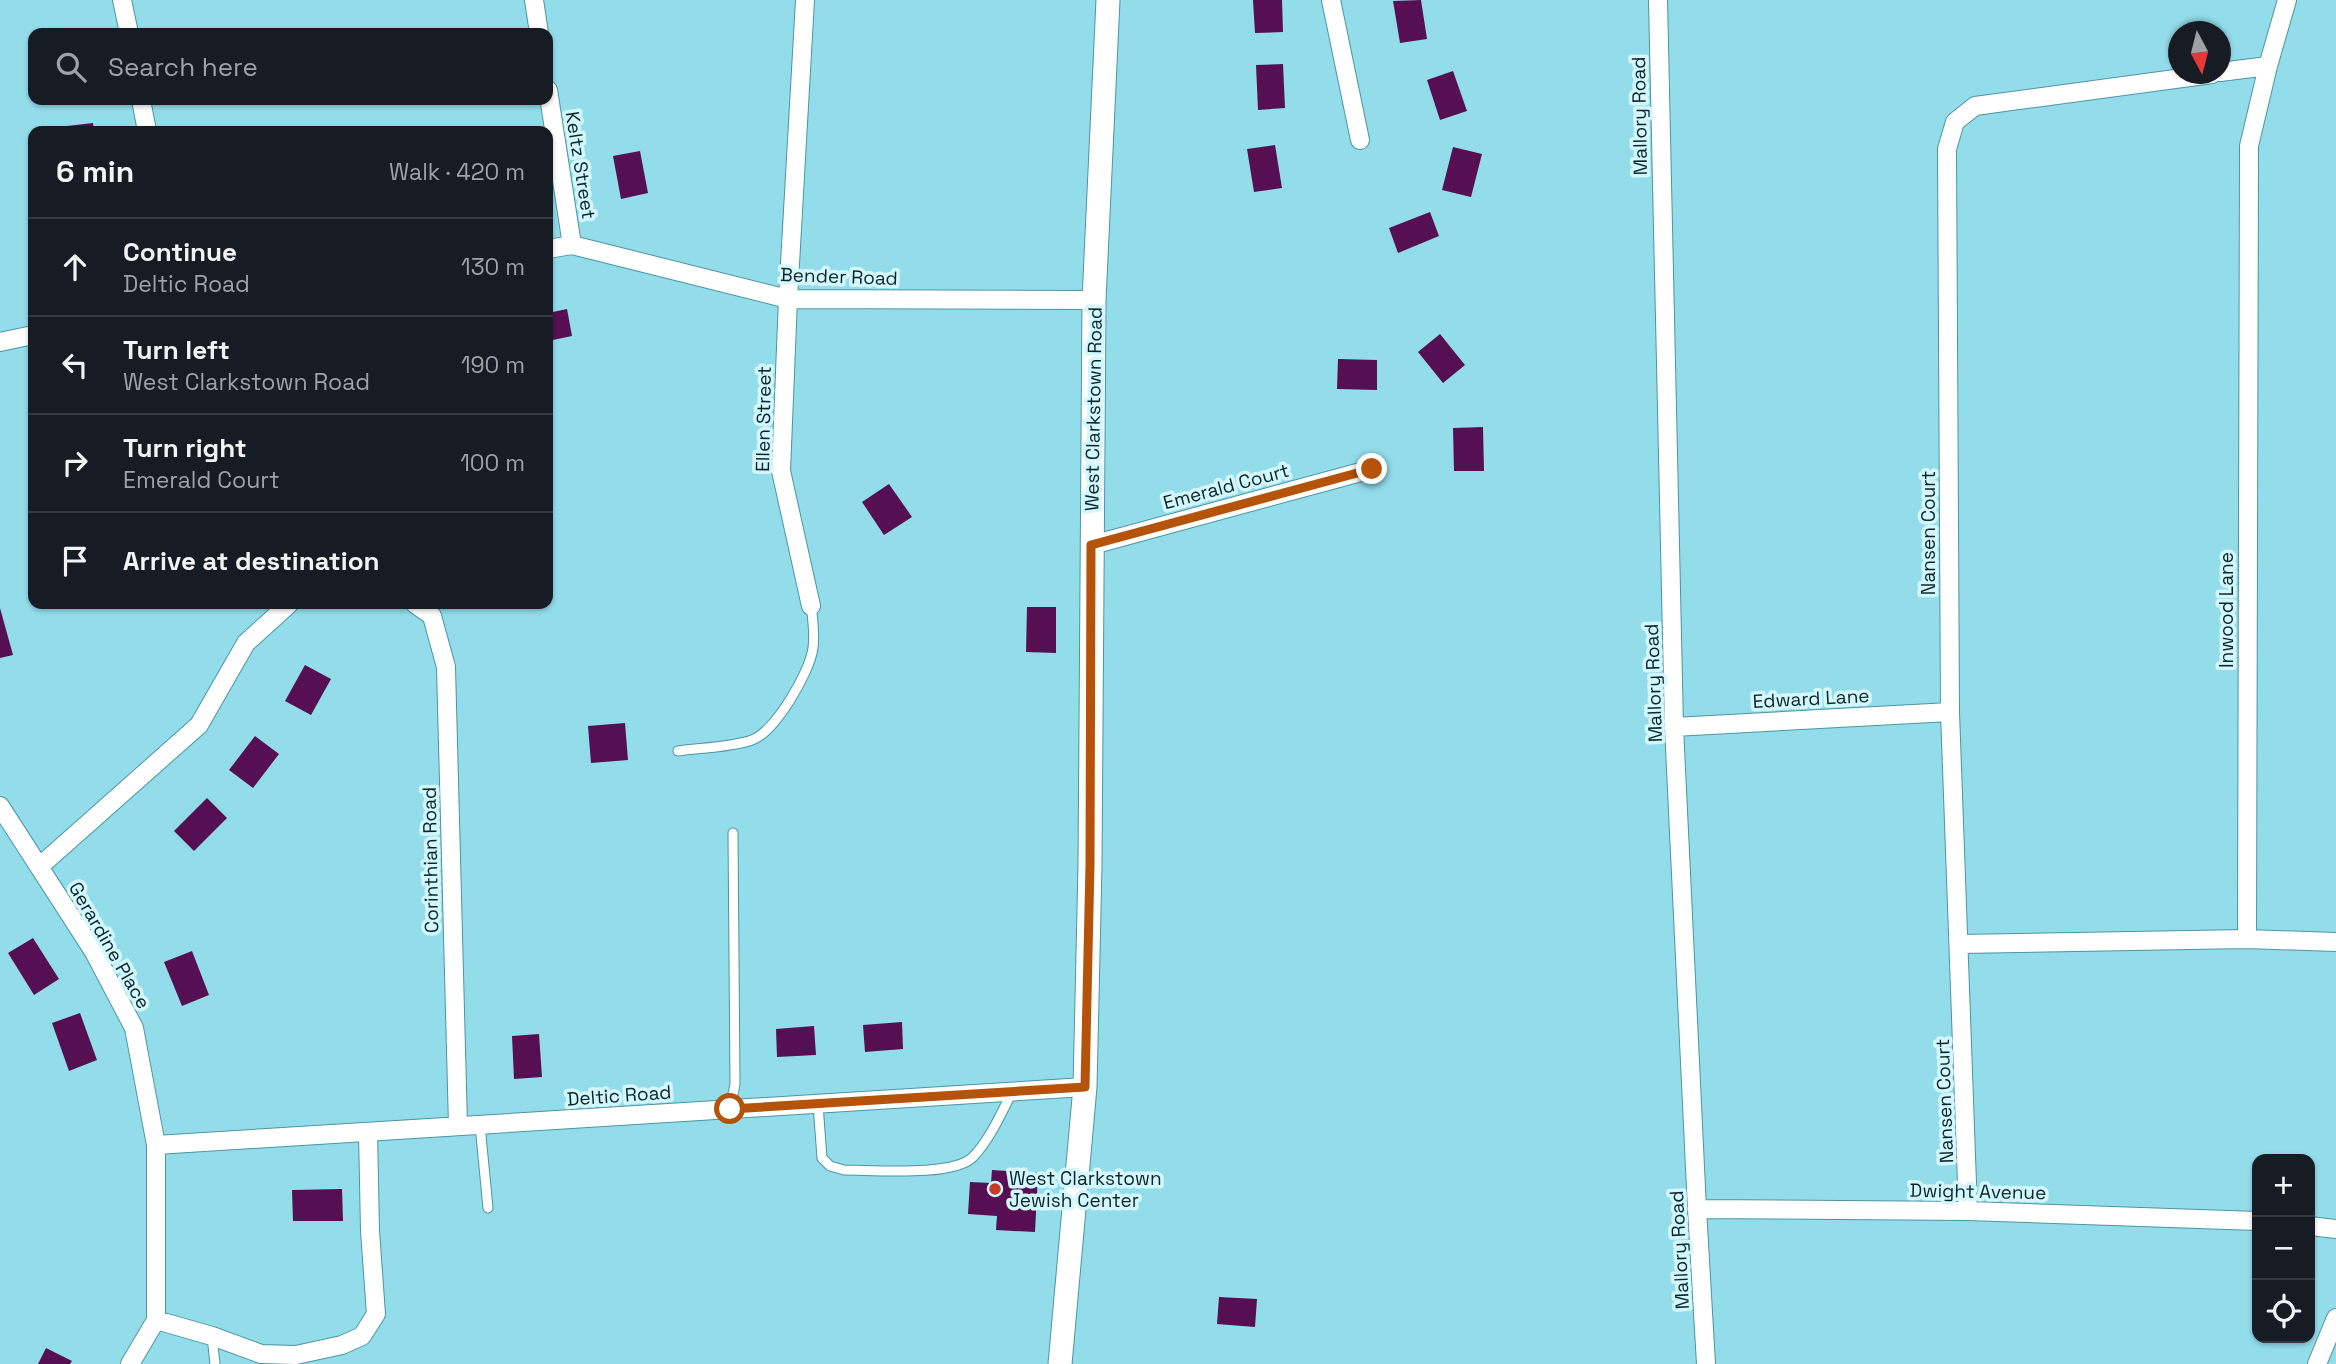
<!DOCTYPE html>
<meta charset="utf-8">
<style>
body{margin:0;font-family:"Space Grotesk",sans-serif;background:#20242c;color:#f1f3f6}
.controls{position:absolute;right:21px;bottom:21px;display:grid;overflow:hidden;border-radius:14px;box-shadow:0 2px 5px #0004}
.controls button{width:63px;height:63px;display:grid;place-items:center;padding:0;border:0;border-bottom:2px solid #363941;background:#171b24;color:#f1f3f6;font:35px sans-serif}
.compass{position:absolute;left:2168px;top:21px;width:63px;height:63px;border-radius:50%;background:#171b24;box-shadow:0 2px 5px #0004;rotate:173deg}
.stop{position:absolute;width:21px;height:21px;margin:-16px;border:5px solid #b45309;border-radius:50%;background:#fff}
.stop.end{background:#b45309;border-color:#fff;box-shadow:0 2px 7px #0008}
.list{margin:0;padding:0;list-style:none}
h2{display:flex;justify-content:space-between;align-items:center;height:91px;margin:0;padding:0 28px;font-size:30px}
h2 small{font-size:23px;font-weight:400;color:#9ea1a6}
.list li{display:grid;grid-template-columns:46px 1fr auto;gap:21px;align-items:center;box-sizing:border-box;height:98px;padding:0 28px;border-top:2px solid #363941}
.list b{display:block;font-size:26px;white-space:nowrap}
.list p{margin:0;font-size:23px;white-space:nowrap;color:#9ea1a6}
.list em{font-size:23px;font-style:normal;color:#9ea1a6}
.icon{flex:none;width:38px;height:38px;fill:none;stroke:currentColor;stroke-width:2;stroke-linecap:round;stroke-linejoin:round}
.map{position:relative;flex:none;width:2336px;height:1364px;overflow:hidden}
.search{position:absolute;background:#171b24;box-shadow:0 2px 5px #0004;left:28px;top:28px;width:525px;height:77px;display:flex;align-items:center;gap:18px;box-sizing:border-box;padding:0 24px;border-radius:14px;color:#9ea1a6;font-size:26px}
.panel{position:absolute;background:#171b24;box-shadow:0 2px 5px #0004;left:28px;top:126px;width:525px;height:483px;border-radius:14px}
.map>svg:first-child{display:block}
.building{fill:#560f52}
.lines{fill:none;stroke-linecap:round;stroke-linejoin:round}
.service-casing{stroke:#4c95a2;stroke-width:11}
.minor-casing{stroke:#4c95a2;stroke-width:20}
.tertiary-casing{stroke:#4c95a2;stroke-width:25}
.service{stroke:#fff;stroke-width:9}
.minor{stroke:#fff;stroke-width:18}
.tertiary{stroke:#fff;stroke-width:23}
.route{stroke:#b45309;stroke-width:9}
.poi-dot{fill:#c73b28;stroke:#d4f7fe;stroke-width:2.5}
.labels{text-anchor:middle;stroke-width:7;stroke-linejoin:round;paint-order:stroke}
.street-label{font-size:19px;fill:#06262b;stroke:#d4f7fe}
.poi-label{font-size:19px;fill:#06262b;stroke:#d4f7fe;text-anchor:start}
</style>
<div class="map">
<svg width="2336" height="1364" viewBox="0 0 2336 1364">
<rect width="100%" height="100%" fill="#93ddeb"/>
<!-- building -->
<path class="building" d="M 1253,0 L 1282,0 L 1283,32 L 1255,33 Z
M 1421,0 L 1427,39 L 1400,43 L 1393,1 Z
M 1283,64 L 1285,108 L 1258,110 L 1256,65 Z
M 1453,71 L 1467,111 L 1440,120 L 1427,80 Z
M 93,123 L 94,131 L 68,131 L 67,126 Z
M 1275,145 L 1282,188 L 1254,192 L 1247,149 Z
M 1453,147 L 1482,154 L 1471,197 L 1442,190 Z
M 640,151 L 648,193 L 621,199 L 613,156 Z
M 1430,212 L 1439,236 L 1398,253 L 1389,228 Z
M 567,309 L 572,336 L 548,341 L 548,313 Z
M 1440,334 L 1465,365 L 1443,383 L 1418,352 Z
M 1338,359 L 1377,360 L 1377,390 L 1337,389 Z
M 1483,427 L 1484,471 L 1454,471 L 1453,428 Z
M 889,484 L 912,517 L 884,535 L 862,502 Z
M 1027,607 L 1056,607 L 1056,653 L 1026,652 Z
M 0,608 L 13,655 L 0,658 Z
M 305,665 L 331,679 L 311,715 L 285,701 Z
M 625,723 L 628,760 L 591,763 L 588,726 Z
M 255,736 L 279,754 L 253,788 L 229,770 Z
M 207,798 L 227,818 L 194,851 L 174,831 Z
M 33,938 L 59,979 L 34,995 L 8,953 Z
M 192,951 L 209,995 L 182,1006 L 164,962 Z
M 80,1013 L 97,1060 L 69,1071 L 52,1023 Z
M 902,1022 L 903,1049 L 865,1052 L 863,1025 Z
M 814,1026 L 816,1055 L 777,1057 L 776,1029 Z
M 539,1034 L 542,1077 L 514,1079 L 512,1036 Z
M 992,1170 L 1038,1173 L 1035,1232 L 996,1230 L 997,1216 L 968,1214 L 970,1182 L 991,1183 Z
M 342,1189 L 343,1221 L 293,1221 L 292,1190 Z
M 1219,1297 L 1257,1299 L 1255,1327 L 1217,1324 Z
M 46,1348 L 72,1361 L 70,1364 L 38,1364 Z"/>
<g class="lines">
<!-- service casing -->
<g class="service-casing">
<path id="service" d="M 678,751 C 699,748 733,747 752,740 C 775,732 810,672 813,648 C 815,634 813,620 811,606
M 818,1104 L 822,1158 L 830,1166 L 844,1170 C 873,1170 953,1177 973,1157 C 989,1141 1002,1112 1012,1092
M 730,1109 L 735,1084 L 733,833
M 480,1125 L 488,1208
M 212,1336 L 215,1364"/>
</g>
<!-- minor casing -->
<g class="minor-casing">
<path id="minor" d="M 122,0 L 129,33
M 534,0 L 539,33
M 805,0 L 788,299 L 781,471 L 811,606
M 1331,0 L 1360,140
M 1658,0 L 1674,727 L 1697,1209 L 1706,1364
M 2220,72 L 2268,66
M 548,90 L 572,245
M 141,100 L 147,131
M 548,249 L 572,245 L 788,299 L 1094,300
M 0,342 L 33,335
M 1092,545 L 1372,469
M 415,604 L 432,616 L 446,667 L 458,1126
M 1674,727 L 1950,712
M 0,806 L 94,952 L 134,1028 L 156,1145 L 156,1320 L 130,1364
M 39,867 L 199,725 L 246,643 L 289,604
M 2247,939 L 2336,942
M 1960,944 L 2247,939 L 2249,146 L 2268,66 L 2287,0
M 156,1145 L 1085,1087
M 1697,1209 L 1968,1211 L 2257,1221
M 1968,1211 L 1950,712 L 1947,149 L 1955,122 L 1975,106 L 2212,74
M 2310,1226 L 2336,1229
M 156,1320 L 212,1336 L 261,1354 L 296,1355 L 342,1345 L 362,1336 L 376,1314 L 370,1231 L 368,1132
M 2317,1364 L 2336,1318"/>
</g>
<!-- tertiary casing -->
<g class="tertiary-casing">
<path id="tertiary" d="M 1060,1364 L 1085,1087 L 1090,865 L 1094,300 L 1108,0"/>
</g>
<!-- service -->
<use href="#service" class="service"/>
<!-- minor -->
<use href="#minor" class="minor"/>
<!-- tertiary -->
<use href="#tertiary" class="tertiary"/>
</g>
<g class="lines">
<!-- route -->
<path class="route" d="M 730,1109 L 1085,1087 L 1090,865 L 1091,545 L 1372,469"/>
</g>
<!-- markers -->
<circle class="poi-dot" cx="995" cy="1189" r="7"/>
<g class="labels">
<!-- street labels -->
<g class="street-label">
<text transform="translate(1639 116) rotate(-91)" y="7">Mallory Road</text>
<text transform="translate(581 165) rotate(81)" y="7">Keltz Street</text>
<text transform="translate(839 276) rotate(2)" y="7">Bender Road</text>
<text transform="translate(1093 409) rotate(-89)" y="7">West Clarkstown Road</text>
<text transform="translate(763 419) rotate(-89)" y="7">Ellen Street</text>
<text transform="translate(1226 486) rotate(-15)" y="7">Emerald Court</text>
<text transform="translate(1928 533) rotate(-90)" y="7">Nansen Court</text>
<text transform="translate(2226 610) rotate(-90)" y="7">Inwood Lane</text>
<text transform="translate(1653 683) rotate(-92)" y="7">Mallory Road</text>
<text transform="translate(1811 698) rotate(-3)" y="7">Edward Lane</text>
<text transform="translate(430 860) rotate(-91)" y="7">Corinthian Road</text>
<text transform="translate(110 945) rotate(60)" y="7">Gerardine Place</text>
<text transform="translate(619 1095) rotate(-4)" y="7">Deltic Road</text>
<text transform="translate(1944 1101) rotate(-92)" y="7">Nansen Court</text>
<text transform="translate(1978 1191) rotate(1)" y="7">Dwight Avenue</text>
<text transform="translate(1679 1250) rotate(-93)" y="7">Mallory Road</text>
</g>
<!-- poi labels -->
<g class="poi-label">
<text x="1009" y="1185">West Clarkstown<tspan x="1009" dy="22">Jewish Center</tspan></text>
</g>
</g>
</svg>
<div class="controls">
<button>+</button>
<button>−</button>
<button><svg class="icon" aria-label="locate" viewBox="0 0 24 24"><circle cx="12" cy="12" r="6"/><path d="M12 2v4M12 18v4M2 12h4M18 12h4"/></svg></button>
</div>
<svg class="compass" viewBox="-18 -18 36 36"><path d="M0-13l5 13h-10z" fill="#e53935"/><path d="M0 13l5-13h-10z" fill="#9ea1a6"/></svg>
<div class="stop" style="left:730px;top:1109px"></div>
<div class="stop end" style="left:1372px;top:469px"></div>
<div class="search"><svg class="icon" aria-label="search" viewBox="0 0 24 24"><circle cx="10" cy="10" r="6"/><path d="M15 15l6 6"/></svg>Search here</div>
<section class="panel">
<h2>6 min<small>Walk · 420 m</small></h2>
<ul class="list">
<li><svg class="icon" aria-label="ahead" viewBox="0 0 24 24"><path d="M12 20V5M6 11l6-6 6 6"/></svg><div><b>Continue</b><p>Deltic Road</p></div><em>130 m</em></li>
<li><svg class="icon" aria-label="left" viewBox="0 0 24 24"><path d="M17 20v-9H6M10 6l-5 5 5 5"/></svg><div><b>Turn left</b><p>West Clarkstown Road</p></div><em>190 m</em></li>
<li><svg class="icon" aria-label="right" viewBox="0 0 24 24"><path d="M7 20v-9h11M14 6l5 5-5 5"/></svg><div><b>Turn right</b><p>Emerald Court</p></div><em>100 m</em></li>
<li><svg class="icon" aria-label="arrive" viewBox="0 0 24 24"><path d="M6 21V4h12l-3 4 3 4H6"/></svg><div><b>Arrive at destination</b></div></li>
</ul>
</section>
</div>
